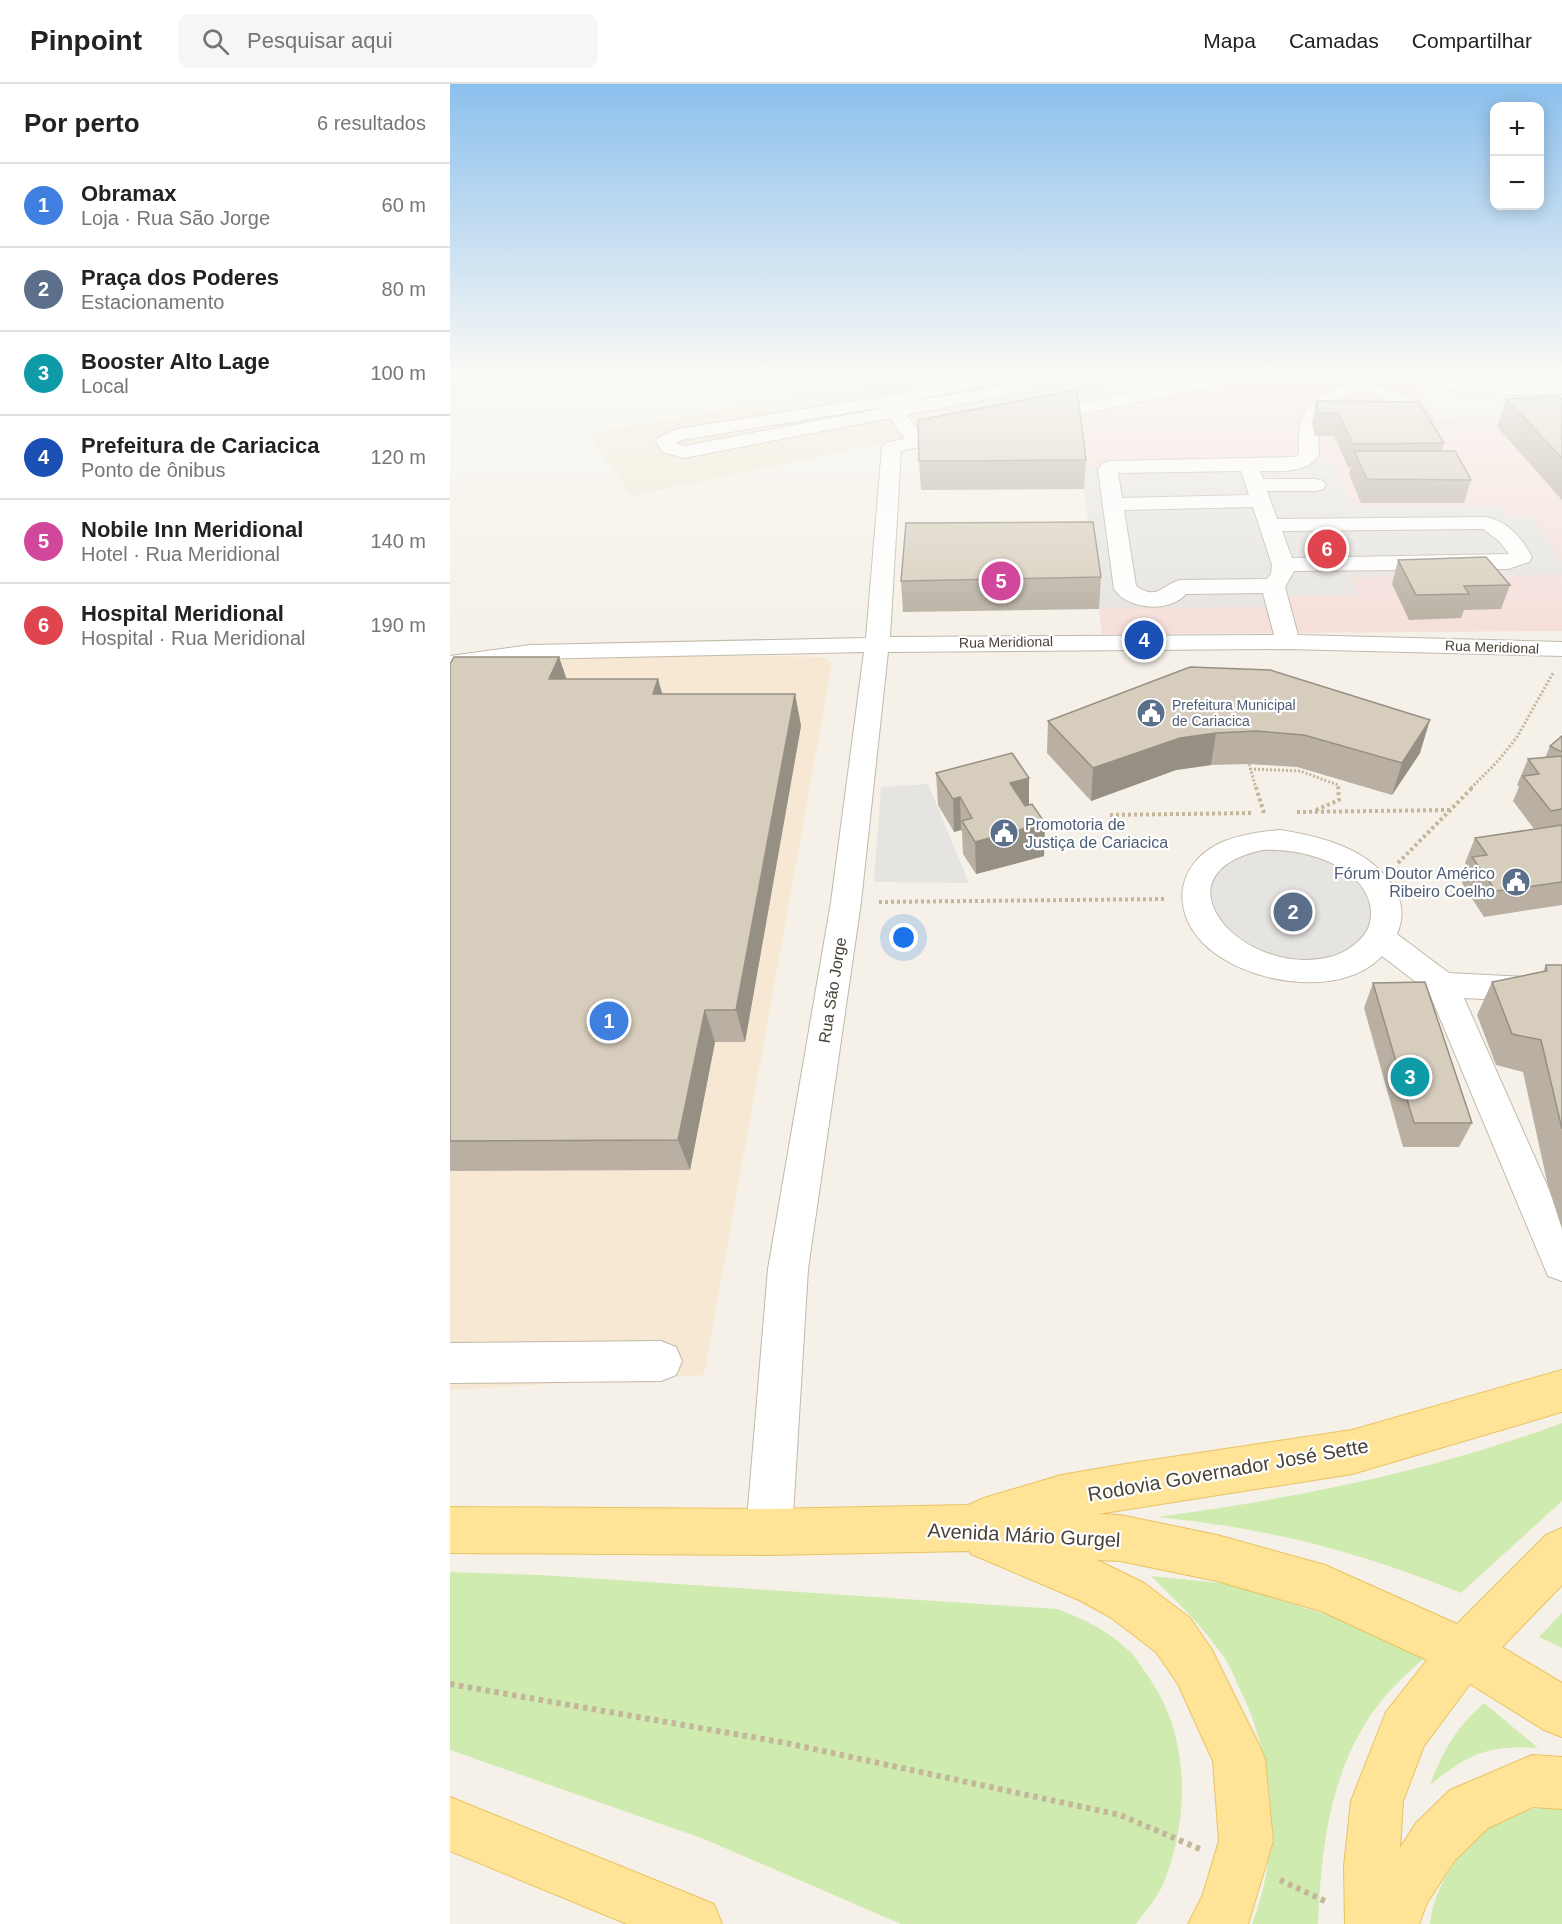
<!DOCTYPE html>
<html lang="pt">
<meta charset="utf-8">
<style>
body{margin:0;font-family:Arial,sans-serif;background:#f6f6f6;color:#222}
.controls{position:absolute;right:18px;top:18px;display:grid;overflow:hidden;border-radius:12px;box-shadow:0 3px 15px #0003}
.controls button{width:54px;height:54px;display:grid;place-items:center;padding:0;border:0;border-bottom:2px solid #e0e0e0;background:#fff;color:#222;font:30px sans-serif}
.you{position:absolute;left:454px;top:854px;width:21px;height:21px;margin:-15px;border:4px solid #fff;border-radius:50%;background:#1a73e8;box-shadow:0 0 0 9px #1a73e833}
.badge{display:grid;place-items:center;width:39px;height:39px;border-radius:50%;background:#ff3c15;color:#fff;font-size:20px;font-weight:700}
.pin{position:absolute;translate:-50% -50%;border:3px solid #fff;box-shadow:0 2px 6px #0006}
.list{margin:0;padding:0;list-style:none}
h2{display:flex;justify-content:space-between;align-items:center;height:78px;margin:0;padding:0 24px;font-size:26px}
h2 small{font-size:20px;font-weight:400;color:#767676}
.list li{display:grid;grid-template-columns:39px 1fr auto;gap:18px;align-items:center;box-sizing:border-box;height:84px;padding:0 24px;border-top:2px solid #e0e0e0}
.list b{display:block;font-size:22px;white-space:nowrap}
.list p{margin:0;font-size:20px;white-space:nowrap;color:#767676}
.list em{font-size:20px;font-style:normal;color:#767676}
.icon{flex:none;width:33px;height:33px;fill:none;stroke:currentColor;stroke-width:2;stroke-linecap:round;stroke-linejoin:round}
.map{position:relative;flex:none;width:1112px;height:1840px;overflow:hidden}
header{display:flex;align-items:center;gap:36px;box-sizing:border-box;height:84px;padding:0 30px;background:#fff;border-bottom:2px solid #e0e0e0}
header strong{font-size:28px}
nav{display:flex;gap:33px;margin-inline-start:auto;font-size:21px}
.search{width:420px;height:54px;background:#f6f6f6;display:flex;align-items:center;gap:15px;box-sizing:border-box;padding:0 21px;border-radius:12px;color:#767676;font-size:22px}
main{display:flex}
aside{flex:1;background:#fff}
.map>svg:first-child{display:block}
.commercial{fill:#f7e8d3}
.education{fill:#eee7d2}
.medical{fill:#f6dfdb}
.green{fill:#cfebaf}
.parking{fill:#e6e4e0}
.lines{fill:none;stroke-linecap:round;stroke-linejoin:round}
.minor-casing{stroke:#c1b9aa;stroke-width:2}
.major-casing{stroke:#e9c362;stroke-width:2}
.path-far2{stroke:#c3b69b;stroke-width:3;stroke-dasharray:2 2;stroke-linecap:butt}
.path-far1{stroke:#c3b69b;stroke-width:4;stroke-dasharray:3 3;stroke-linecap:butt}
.path{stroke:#c3b69b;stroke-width:6;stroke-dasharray:4.5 4.5;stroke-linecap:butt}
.minor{fill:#fff;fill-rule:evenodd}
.major{fill:#ffe397;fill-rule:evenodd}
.wall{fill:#b9b0a3}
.shaded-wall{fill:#969084}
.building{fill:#d7cdbd;stroke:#969084;stroke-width:1.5}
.labels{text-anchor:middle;stroke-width:4.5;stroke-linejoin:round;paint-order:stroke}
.far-street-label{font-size:14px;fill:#494236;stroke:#fff}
.far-service-label{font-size:14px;fill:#4e5e75;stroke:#fff;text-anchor:start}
.service-label{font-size:16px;fill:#4e5e75;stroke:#fff;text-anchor:start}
.street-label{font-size:16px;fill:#494236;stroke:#fff}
.near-street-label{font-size:20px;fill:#494236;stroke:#fff}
</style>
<header>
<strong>Pinpoint</strong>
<div class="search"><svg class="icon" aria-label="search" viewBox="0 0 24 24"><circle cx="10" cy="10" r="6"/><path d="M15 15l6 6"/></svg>Pesquisar aqui</div>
<nav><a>Mapa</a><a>Camadas</a><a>Compartilhar</a></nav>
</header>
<main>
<aside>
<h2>Por perto<small>6 resultados</small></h2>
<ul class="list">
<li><span class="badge" style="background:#3f7fe0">1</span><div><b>Obramax</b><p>Loja · Rua São Jorge</p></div><em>60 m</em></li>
<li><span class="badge" style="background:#5c6f8a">2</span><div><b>Praça dos Poderes</b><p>Estacionamento</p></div><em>80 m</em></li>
<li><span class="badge" style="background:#0f9aa8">3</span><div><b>Booster Alto Lage</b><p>Local</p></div><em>100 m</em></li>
<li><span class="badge" style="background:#1a4fb4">4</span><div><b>Prefeitura de Cariacica</b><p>Ponto de ônibus</p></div><em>120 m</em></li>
<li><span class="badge" style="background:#d1479c">5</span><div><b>Nobile Inn Meridional</b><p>Hotel · Rua Meridional</p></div><em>140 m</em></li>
<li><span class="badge" style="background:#e0444e">6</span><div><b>Hospital Meridional</b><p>Hospital · Rua Meridional</p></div><em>190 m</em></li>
</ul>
</aside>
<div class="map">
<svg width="1112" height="1840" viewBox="0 0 1112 1840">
<rect width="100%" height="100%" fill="#f5f1e8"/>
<!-- commercial -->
<path class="commercial" d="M 203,571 L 375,573 L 382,580 L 254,1291 L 0,1306 L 0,583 Z"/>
<!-- education -->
<path class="education" d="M 491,287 L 640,287 L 662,310 L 182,412 L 138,349 L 492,289 Z"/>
<!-- medical -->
<path class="medical" d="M 867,287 L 954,287 L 983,334 L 1103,332 L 1112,337 L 1112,547 L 652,550 L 625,334 Z"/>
<!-- green -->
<path class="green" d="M 1112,1339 L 1112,1417 L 1011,1509 C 907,1467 818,1444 707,1433 C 846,1414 980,1388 1112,1339 Z
M 0,1488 L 91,1491 L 607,1525 C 633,1535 658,1546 678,1566 C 685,1572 690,1580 695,1588 C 740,1648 741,1730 714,1798 C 708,1813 695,1827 686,1840 L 451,1840 L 254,1755 L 0,1666 Z
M 701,1492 L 779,1500 L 909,1541 L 980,1569 C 958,1588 936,1608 920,1632 C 879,1694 871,1768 868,1840 L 802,1840 C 832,1763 825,1674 788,1601 C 784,1592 780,1582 774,1573 C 753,1543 727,1517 701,1492 Z
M 1112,1529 L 1112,1564 L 1089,1553 Z
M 1034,1619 L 1088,1664 C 1038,1661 1019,1669 980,1701 C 994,1665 1005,1645 1034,1619 Z
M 1106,1723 L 1112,1723 L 1112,1840 L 980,1840 C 986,1790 1023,1746 1069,1728 C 1080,1724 1095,1724 1106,1723 Z"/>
<!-- parking -->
<path class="parking" d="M 882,376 L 904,423 L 1049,422 L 1056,433 L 1082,433 L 1112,478 L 1112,491 L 900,493 L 907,511 L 830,512 L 832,523 L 649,524 L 632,383 Z
M 478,700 L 519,799 L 424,798 L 431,703 Z
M 821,756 L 909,784 L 931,855 L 852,887 L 768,855 L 749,795 L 760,778 Z"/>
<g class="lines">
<!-- minor casing -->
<g class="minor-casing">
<path id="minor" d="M 652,287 L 671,287 L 692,307 L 803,287 L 843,287 L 840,291 L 834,292 L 739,308 L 585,340 L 578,338 L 576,334 L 578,330 L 585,328 L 675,310 Z
M 982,287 L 1000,287 L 999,294 L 1017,299 L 1112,300 L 1112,310 C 1086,310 996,316 981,296 Z
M 551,288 L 570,292 L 583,303 L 580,307 L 574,308 L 456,331 L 472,351 L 514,342 L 521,344 L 523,348 L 521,352 L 451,367 L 440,553 L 824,551 L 813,509 L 736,510 C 719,529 678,526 664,505 L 648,385 L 653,379 L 660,377 L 845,373 L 849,369 C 849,360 848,351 850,342 C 864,291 925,291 961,316 C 968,321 977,327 982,334 L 980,338 C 952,345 930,287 887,317 C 867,330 868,350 869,371 C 856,390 831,387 810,387 L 813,395 L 866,395 L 873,397 L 876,401 L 873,405 L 866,407 L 817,407 L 827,435 L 1036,433 C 1059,438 1071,453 1082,473 L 1079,478 L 1058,485 L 844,487 L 835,503 L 848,551 L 1112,558 L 1112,572 L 838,565 L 438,568 L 411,818 L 358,1185 L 342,1448 L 335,1464 L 319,1471 L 303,1464 L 296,1448 L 318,1185 L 381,818 L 414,568 L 80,575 L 0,586 L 0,572 L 80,561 L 416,554 L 432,363 L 435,359 L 455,355 L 440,334 L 234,374 L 212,368 L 206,357 L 209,353 L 227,345 L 431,313 ZM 551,298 L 559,301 L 445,320 ZM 427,324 L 429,325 L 234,362 L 226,359 L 232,356 ZM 791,387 L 799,411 L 672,414 L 668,389 ZM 803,423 L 822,481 L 821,490 L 817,495 L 730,496 C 711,501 708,517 686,502 L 674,426 ZM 1033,445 L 1049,457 L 1059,470 L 842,474 L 832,447 Z
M 830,746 C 873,753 918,764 943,802 C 953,818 954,834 947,850 L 999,889 L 1112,895 L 1112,919 L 1014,914 L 1112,1135 L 1112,1197 L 1098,1192 L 979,908 L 932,872 C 890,917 791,899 752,858 C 721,825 727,781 768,760 C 787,751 809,748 830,746 ZM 813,766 C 850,764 910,779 920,820 C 922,830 921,843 914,851 C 906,861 893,870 880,873 C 793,895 699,790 813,766 Z
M 211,1257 L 226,1263 L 232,1277 L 226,1291 L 211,1297 L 0,1299 L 0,1259 Z"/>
</g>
<!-- major casing -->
<g class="major-casing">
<path id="major" d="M 1112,1286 L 1112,1328 L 902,1390 L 648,1430 L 670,1431 L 767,1451 L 875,1481 L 1007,1540 L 1096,1451 L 1112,1444 L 1112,1501 L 1052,1563 L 1112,1599 L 1112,1653 L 1094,1646 L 1020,1600 L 974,1662 L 953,1717 L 950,1764 L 966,1739 L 1000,1706 L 1082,1671 L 1112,1673 L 1112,1725 L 1083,1723 L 1038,1744 L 1004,1777 L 977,1819 L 969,1840 L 895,1840 L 894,1782 L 901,1717 L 936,1628 L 977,1576 L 871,1527 L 767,1497 L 670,1477 L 647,1476 L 694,1499 L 740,1534 L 762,1566 L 807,1657 L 815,1675 L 823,1757 L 798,1840 L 738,1840 L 752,1813 L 769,1757 L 763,1677 L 728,1600 L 706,1568 L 660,1533 L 629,1516 L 521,1470 L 519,1467 L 319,1471 L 0,1469 L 0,1423 L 319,1425 L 518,1421 L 534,1414 L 611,1391 L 675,1380 L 902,1346 Z
M 0,1713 L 264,1820 L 272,1840 L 177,1840 L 0,1767 Z"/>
</g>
<!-- path-far2 -->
<path class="path-far2" d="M 799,680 L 806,704
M 800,685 L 850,687 L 888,701 L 889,704
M 1021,704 L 1048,677 L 1067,653 L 1103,589"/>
<!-- path-far1 -->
<path class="path-far1" d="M 806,703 L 814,729
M 866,726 L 889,716 L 888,703
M 847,728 L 1000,726
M 660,731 L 803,729
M 948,779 L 1023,703
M 429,818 L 715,815"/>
<!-- path -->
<path class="path" d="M 0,1600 L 336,1659 L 670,1731 L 750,1765
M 830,1796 L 877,1818"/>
<!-- minor -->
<use href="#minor" class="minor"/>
<!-- major -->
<use href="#major" class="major"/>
</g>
<!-- wall -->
<path class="wall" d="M 1056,315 L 1112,315 L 1112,416 L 1047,343 Z
M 866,317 L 994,359 L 992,367 L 1021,396 L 1014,419 L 911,419 L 899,390 L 901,383 L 898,383 L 884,352 L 865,352 L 862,339 Z
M 636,376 L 634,405 L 471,406 L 469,377 Z
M 948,476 L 1060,501 L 1051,525 L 1014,526 L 1011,534 L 959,536 L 942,500 Z
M 651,493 L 649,525 L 453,528 L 451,497 Z
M 109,573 L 116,595 L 208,595 L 212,610 L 345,610 L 351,642 L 295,958 L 265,958 L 240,1086 L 0,1087 L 0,580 Z
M 740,583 L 970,669 L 942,711 L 847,683 L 799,680 L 761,681 L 726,686 L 641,717 L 597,669 L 598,637 Z
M 1112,652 L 1112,821 L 1034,833 L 1012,799 L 1018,784 L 1015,779 L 1025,754 L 1084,745 L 1063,717 L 1069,703 L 1067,701 L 1078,675 L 1095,674 L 1100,662 Z
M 486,689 L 579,694 L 579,721 L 595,739 L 594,772 L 526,790 L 513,770 L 512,748 L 511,746 L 504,748 L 488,721 Z
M 1096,881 L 1112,881 L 1112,1145 L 1098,1102 L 1073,988 L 1046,981 L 1027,931 L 1042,898 L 1093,887 Z
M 923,899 L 1022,1039 L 1009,1063 L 953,1063 L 914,924 Z"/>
<!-- shaded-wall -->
<path class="shaded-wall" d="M 109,573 L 120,605 L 99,595 Z
M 208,595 L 217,627 L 203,610 Z
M 345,610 L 351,642 L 295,958 L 286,926 Z
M 980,636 L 970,669 L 942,711 L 952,679 Z
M 766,649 L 761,681 L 726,686 L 641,717 L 643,684 L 730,654 Z
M 579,694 L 579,727 L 560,699 Z
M 510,713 L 511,746 L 504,748 L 503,715 Z
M 595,739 L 594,772 L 526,790 L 525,758 Z
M 255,926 L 265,958 L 240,1086 L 228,1056 Z"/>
<!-- building -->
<path class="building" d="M 627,306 L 636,376 L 469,377 L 468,336 Z
M 1109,312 L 1112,315 L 1112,374 L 1056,315 Z
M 866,317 L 969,318 L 994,359 L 903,360 L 888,329 L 869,329 Z
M 904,367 L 1005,367 L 1021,396 L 917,395 Z
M 643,438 L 651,493 L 451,497 L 456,439 Z
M 1036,473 L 1060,501 L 1014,502 L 1019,510 L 966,511 L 948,476 Z
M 4,573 L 109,573 L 99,595 L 208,595 L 203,610 L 345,610 L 286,926 L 255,926 L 228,1056 L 0,1057 L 0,580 Z
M 740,583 L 820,586 L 980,636 L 952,679 L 854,651 L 806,647 L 766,649 L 730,654 L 643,684 L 598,637 Z
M 1112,652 L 1112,668 L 1100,662 Z
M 562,669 L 579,694 L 560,699 L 575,722 L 582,720 L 595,739 L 525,758 L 512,737 L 522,734 L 510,713 L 503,715 L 486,689 Z
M 1112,672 L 1112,725 L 1101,727 L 1073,692 L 1089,690 L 1078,675 Z
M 1112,741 L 1112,798 L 1046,807 L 1022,773 L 1037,771 L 1025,754 Z
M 1096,881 L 1112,881 L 1112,1045 L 1091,956 L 1062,950 L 1042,898 L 1097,887 Z
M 975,898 L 1022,1039 L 964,1039 L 923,899 Z"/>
<!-- sky -->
<linearGradient id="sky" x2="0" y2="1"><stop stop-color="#8cc0ed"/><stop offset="0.53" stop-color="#faf9f5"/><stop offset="1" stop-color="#faf9f5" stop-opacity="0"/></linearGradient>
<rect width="1112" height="545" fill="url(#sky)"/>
<!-- icons -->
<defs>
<g id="civic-disc" transform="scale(1.5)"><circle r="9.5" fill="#5c6f8a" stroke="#fff"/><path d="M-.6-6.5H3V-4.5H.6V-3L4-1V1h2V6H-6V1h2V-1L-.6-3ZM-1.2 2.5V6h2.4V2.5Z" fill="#fff"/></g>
</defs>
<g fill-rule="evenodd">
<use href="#civic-disc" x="701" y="629"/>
<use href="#civic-disc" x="554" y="749"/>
<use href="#civic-disc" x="1066" y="798"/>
</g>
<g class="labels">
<!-- far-street labels -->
<g class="far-street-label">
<text transform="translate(556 558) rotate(-1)" y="5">Rua Meridional</text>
<text transform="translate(1042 563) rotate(2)" y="5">Rua Meridional</text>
</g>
<!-- far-service labels -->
<g class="far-service-label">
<text x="722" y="626">Prefeitura Municipal<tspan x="722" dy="16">de Cariacica</tspan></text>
</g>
<!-- service labels -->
<g class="service-label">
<text x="575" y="746">Promotoria de<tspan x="575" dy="18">Justiça de Cariacica</tspan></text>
<text x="1045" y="795" text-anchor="end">Fórum Doutor Américo<tspan x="1045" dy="18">Ribeiro Coelho</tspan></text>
</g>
<!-- street labels -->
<g class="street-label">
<text transform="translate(382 906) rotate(-81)" y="6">Rua São Jorge</text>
</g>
<!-- near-street labels -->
<g class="near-street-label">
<text transform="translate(778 1386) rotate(-10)" y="7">Rodovia Governador José Sette</text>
<text transform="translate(574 1451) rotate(3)" y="7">Avenida Mário Gurgel</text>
</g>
</g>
</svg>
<div class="controls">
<button>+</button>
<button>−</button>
</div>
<div class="you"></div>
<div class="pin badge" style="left:159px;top:937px;background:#3f7fe0">1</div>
<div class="pin badge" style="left:843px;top:828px;background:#5c6f8a">2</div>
<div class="pin badge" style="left:960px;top:993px;background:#0f9aa8">3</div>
<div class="pin badge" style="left:694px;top:556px;background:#1a4fb4">4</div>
<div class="pin badge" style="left:551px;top:497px;background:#d1479c">5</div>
<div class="pin badge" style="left:877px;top:465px;background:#e0444e">6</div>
</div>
</main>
